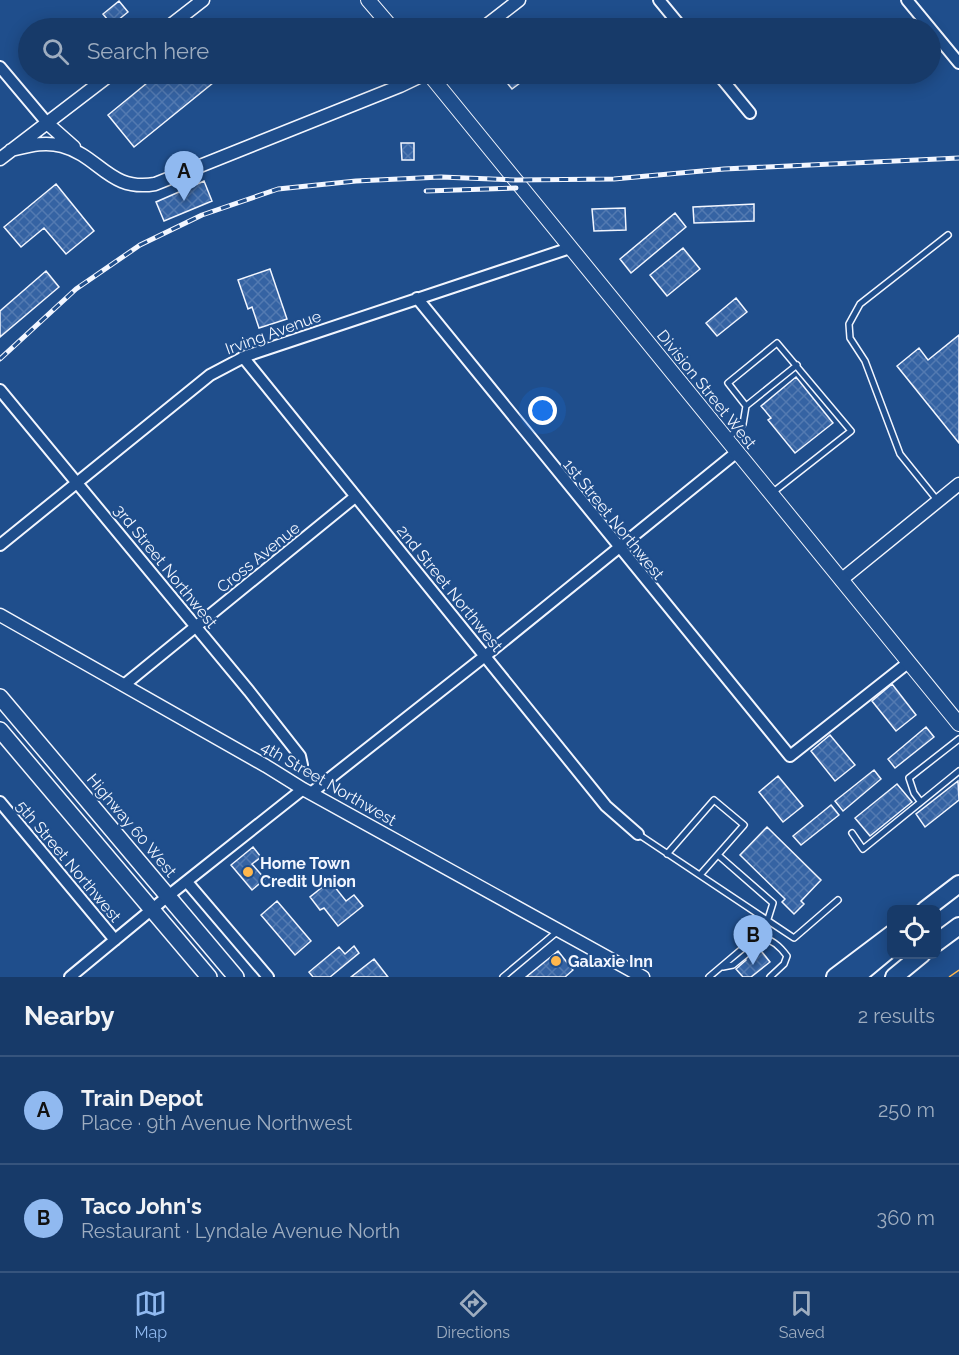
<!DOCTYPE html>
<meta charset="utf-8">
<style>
body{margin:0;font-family:Raleway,sans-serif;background:#20416f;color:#f1f3f6}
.controls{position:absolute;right:18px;bottom:18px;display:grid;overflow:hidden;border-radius:9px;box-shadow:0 3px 15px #0003}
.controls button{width:54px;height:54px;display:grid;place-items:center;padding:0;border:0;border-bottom:2px solid #36547d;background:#173a69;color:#f1f3f6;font:30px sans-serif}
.you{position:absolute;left:543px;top:411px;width:21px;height:21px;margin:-15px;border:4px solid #fff;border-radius:50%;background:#1a73e8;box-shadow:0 0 0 9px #1a73e833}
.badge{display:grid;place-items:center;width:39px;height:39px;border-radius:50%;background:#90b9f0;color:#111;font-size:20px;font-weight:700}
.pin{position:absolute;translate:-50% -50px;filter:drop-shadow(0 2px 3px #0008)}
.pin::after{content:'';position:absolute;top:32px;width:21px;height:18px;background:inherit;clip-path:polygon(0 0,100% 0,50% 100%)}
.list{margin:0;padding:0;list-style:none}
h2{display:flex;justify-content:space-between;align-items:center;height:78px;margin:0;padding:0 24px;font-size:26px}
h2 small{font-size:20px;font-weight:400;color:#9eadc0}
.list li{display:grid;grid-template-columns:39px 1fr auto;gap:18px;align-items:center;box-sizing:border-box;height:108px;padding:0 24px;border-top:2px solid #36547d}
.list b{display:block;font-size:22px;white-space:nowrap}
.list p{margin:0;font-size:20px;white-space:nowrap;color:#9eadc0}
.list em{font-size:20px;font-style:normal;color:#9eadc0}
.icon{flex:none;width:33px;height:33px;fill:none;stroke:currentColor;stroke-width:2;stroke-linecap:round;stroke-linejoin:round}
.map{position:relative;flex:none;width:959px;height:977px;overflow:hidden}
.search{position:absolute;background:#173a69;box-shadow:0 3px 15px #0003;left:18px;right:18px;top:18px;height:66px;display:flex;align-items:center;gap:15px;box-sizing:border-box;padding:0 21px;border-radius:33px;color:#9eadc0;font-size:22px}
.sheet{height:294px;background:#173a69}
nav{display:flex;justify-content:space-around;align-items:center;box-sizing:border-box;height:84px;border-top:2px solid #36547d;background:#173a69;font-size:16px;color:#9eadc0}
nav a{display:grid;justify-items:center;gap:3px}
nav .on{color:#90b9f0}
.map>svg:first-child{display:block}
.building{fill:url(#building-cross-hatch);stroke:#f2f6ff;stroke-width:1.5}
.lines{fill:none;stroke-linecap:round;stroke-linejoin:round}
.service-casing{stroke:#f2f6ff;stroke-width:8}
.minor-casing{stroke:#f2f6ff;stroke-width:14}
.tertiary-casing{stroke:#f2f6ff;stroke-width:15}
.secondary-casing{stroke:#f2f6ff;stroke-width:16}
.primary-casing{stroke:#f2f6ff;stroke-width:18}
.trunk-casing{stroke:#f2f6ff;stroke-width:20}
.service{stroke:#1f4e8c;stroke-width:5}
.minor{stroke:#1f4e8c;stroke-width:10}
.tertiary{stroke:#1f4e8c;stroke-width:12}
.secondary{stroke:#1f4e8c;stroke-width:14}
.primary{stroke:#1f4e8c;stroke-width:15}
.trunk{stroke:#1f4e8c;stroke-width:16}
.rail-casing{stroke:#f2f6ff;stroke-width:5}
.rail{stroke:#1f4e8c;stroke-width:3;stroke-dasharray:9;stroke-linecap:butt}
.power{stroke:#ffb74d;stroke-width:1.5;stroke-dasharray:21 4.5 3 4.5;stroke-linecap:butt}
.poi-dot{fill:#ffb74d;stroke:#1f4e8c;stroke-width:2}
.labels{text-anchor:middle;stroke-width:4.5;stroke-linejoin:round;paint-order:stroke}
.street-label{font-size:16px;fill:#f2f6ff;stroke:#1f4e8c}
.poi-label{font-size:16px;font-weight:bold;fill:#f2f6ff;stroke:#1f4e8c;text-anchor:start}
</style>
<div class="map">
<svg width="959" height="977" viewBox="0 0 959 977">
<defs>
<pattern id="building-cross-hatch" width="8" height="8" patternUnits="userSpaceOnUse" patternTransform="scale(1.5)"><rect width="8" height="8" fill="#3563a3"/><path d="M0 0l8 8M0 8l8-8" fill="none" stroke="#537ab1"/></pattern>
</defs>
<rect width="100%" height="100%" fill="#1f4e8c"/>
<!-- building -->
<path class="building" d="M 119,1 L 128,12 L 112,25 L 103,14 Z
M 158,74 L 224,74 L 134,147 L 108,115 Z
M 511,74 L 532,74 L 512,89 L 504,79 Z
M 401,143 L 414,143 L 414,160 L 402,160 Z
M 204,181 L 212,201 L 164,221 L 156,202 Z
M 56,184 L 94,231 L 66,254 L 44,228 L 21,247 L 4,227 Z
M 754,204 L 754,221 L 694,223 L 693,207 Z
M 625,208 L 626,230 L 594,231 L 592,209 Z
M 675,213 L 686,227 L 631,273 L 620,259 Z
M 683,248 L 700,269 L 667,296 L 650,275 Z
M 270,269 L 287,319 L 259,328 L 252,307 L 248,309 L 238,280 Z
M 46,271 L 59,287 L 0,337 L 0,311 Z
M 736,298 L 747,312 L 717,336 L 706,323 Z
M 959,335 L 959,443 L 897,366 L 919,348 L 928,360 Z
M 796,377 L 833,423 L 795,453 L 768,420 L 771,418 L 761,406 Z
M 892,684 L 916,715 L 896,731 L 872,701 Z
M 926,727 L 934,737 L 895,768 L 888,759 Z
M 830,735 L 855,765 L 835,781 L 811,751 Z
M 874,770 L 881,779 L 843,811 L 835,801 Z
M 778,776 L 803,806 L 783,822 L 759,792 Z
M 958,781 L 959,800 L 925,827 L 916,814 Z
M 897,784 L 912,802 L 870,836 L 855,818 Z
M 831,805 L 839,815 L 801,845 L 793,836 Z
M 767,827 L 821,880 L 801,901 L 804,904 L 794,914 L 782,902 L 785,899 L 740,855 Z
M 253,847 L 261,857 L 252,864 L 265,879 L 252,890 L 231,865 Z
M 330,881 L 346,901 L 354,895 L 363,906 L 338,926 L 324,908 L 320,910 L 310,897 Z
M 277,901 L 311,941 L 295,955 L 261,915 Z
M 354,946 L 359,953 L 330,977 L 313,977 L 309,972 L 339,947 L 345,954 Z
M 758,947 L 770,962 L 751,977 L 743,977 L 736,969 L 746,960 L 745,958 Z
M 558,951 L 573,970 L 565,977 L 526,977 Z
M 374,959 L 388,977 L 351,977 Z"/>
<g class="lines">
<!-- service casing -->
<g class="service-casing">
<path id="service" d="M 746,406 L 728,383 L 777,343 L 851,431 L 772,493
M 728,438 L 743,424 L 746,406 L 797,365
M 937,500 L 900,454 L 865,361 L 850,338 L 849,324 L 860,304 L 948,235
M 920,801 L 914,793 L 909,778 L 959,739
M 852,833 L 863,849 L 959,771
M 638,834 L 794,938 L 838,900
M 667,854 L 714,800 L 744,825 L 700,875
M 718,855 L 773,903 L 767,922
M 723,967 L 733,965 L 766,938
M 503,977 L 558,931
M 709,977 L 755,938 C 769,936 779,945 787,956 L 784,964 L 770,977"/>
</g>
<!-- minor casing -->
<g class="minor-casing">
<path id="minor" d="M 659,0 L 682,28
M 907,0 L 959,63
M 0,67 L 48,124
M 718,74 L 750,113
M 417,298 L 790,756 L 909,662
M 243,357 L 606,806 L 638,834
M 0,390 L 249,691 L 300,756 L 302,765
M 0,545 L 210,375 L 246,356 L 570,248
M 124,685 L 355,497
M 311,793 L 485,656 L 737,452
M 0,802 L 115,940
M 187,882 L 268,977
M 70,977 L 168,896 L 303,789"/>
</g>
<!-- tertiary casing -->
<g class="tertiary-casing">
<path id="tertiary" d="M 167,28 L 203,0
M 483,28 L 519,0
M 48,124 L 74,147
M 11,150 C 28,146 44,141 62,146 C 100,156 109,192 155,184 L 400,86 L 425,74
M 0,159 L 111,74
M 841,580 L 959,484
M 0,615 L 266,766 L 303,789 L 643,977"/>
</g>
<!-- secondary casing -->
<g class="secondary-casing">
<path id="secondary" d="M 368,0 L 392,28
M 429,74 L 959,724"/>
</g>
<!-- primary casing -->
<g class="primary-casing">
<path id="primary" d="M 0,697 L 236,977
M 0,730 L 209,977"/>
</g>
<!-- trunk casing -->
<g class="trunk-casing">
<path id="trunk" d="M 925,910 L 959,884
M 936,943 L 959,926
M 835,977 L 892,934
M 856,977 L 892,947
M 894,977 L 922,954"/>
</g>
<!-- service -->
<use href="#service" class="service"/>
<!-- minor -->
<use href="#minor" class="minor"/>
<!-- tertiary -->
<use href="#tertiary" class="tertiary"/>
<!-- secondary -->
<use href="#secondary" class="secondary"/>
<!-- primary -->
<use href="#primary" class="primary"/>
<!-- trunk -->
<use href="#trunk" class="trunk"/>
<!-- rail casing -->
<g class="rail-casing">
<path id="rail" d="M 426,191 L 516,188
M 0,359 L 76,289 L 140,245 L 202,215 L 278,189 L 356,181 L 441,177 L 516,180 L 614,179 L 724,169 L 959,158"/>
</g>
<!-- rail -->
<use href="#rail" class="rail"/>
<!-- power -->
<path class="power" d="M 949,977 L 959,970"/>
</g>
<!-- markers -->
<g class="poi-dot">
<circle cx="248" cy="872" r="6"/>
<circle cx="556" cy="961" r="6"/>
</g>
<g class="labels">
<!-- street labels -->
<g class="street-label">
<text transform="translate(273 332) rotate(-20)" y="6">Irving Avenue</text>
<text transform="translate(707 389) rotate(51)" y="6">Division Street West</text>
<text transform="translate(614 519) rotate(51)" y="6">1st Street Northwest</text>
<text transform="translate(258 557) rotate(-39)" y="6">Cross Avenue</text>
<text transform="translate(166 566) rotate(51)" y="6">3rd Street Northwest</text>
<text transform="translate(450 588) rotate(51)" y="6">2nd Street Northwest</text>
<text transform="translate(329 783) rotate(30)" y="6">4th Street Northwest</text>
<text transform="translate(132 825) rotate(50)" y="6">Highway 60 West</text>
<text transform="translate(69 861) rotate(50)" y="6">5th Street Northwest</text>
</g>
<!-- poi labels -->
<g class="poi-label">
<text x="260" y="869">Home Town<tspan x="260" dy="18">Credit Union</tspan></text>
<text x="568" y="967">Galaxie Inn</text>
</g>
</g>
</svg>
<div class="controls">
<button><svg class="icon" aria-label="locate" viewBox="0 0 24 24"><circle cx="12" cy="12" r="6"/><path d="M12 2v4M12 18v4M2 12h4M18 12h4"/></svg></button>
</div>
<div class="you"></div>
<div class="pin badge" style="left:184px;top:201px">A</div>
<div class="pin badge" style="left:753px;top:965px">B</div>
<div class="search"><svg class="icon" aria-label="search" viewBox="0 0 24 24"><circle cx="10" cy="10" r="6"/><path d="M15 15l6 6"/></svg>Search here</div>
</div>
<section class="sheet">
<h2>Nearby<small>2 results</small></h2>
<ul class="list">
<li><span class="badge">A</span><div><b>Train Depot</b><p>Place · 9th Avenue Northwest</p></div><em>250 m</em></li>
<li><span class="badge">B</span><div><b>Taco John's</b><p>Restaurant · Lyndale Avenue North</p></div><em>360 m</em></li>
</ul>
</section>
<nav>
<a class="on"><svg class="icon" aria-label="map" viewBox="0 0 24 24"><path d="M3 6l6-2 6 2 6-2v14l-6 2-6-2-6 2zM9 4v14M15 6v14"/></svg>Map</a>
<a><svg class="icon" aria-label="directions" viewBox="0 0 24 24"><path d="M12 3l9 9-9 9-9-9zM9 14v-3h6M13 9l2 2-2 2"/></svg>Directions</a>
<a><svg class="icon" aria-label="saved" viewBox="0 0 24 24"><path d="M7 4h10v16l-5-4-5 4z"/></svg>Saved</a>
</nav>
